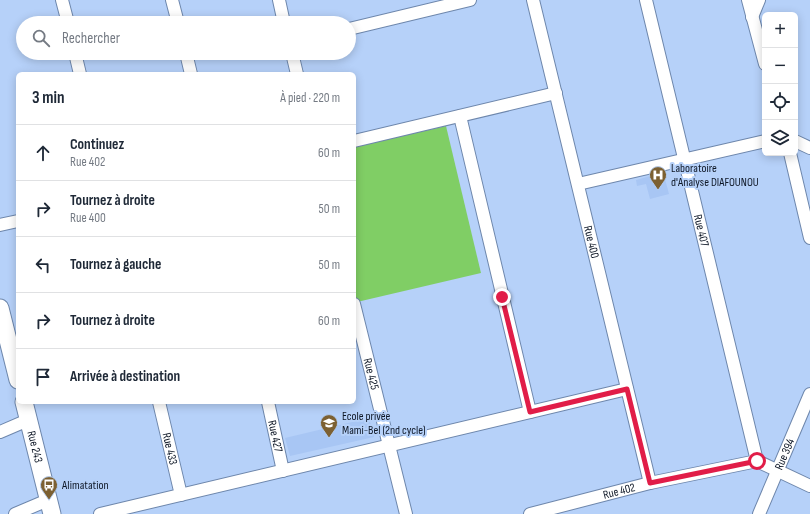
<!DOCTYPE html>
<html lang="fr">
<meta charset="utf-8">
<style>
body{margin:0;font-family:"Sofia Sans Condensed",sans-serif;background:#f6f6f7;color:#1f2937}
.controls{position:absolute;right:12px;top:12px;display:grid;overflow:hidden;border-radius:6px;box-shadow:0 2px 10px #0003}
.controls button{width:36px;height:36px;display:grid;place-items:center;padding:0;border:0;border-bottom:1px solid #e0e1e3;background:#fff;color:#1f2937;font:20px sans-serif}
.stop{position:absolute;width:12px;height:12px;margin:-9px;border:3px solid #e11d48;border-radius:50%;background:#fff}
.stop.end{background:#e11d48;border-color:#fff;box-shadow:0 1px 4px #0008}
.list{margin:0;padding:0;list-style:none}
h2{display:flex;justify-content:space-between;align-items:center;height:52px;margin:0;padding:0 16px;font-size:17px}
h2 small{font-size:13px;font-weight:400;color:#747a83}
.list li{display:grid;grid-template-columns:26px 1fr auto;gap:12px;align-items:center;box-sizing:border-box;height:56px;padding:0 16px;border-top:1px solid #e0e1e3}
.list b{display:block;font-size:15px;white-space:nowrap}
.list p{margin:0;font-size:13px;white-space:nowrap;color:#747a83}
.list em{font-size:13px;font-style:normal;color:#747a83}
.icon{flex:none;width:22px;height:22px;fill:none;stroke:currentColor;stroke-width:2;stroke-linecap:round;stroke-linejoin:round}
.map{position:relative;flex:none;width:810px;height:514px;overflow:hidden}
.search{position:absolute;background:#fff;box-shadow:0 2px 10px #0003;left:16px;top:16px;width:340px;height:44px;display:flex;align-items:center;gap:10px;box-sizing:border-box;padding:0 14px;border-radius:22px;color:#747a83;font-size:15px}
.panel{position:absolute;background:#fff;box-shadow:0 2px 10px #0003;left:16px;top:72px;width:340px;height:332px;border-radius:6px}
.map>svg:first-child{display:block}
.built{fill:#a8c6f4}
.green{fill:#80ce65}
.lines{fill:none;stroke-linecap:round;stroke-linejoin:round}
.street-casing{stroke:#6e87ac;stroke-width:14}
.secondary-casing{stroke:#6e87ac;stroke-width:19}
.street{stroke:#fff;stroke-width:12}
.secondary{stroke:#fff;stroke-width:17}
.route{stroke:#e11d48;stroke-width:5}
.labels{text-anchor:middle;stroke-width:4;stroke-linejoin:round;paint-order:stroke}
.poi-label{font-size:12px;fill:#0e1726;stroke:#b6d1f9;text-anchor:start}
.street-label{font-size:12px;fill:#0e1726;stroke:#b6d1f9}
</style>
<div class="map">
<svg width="810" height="514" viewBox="0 0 810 514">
<rect width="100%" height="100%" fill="#b6d1f9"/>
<!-- built -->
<path class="built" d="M 650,176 L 665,179 L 669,194 L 650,199 L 646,184 L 637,186 L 636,180 Z
M 369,418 L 374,437 L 290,456 L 285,438 Z"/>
<!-- green -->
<path class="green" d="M 446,126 L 481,273 L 357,302 L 354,289 L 354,147 Z"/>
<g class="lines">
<!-- street casing -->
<g class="street-casing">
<g id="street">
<path d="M 62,0 L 68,23"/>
<path d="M 172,0 L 178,23"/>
<path d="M 279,0 L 284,23"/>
<path id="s1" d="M 533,0 L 650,483"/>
<path id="s2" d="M 646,0 L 757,461"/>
<path d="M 748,0 L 765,64"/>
<path d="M 752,17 L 759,0"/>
<path d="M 349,29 L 470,0"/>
<path d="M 75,53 L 80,74"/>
<path d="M 186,53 L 191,74"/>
<path d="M 292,53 L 297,74"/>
<path d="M 460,116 L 530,412"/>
<path d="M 354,141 L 556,93"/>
<path d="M 795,141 L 810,148"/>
<path d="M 790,153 L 810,238"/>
<path d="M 578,184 L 765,141"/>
<path d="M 0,225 L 18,221"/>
<path id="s3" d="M 354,304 L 406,514"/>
<path id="s4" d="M 159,402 L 181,495"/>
<path id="s5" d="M 268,402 L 283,471"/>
<path d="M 0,432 L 28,420"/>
<path d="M 757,461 L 810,486"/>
<path d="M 15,514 L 48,500"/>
<path d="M 100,514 L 627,389"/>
<path id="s6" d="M 530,514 L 650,483 L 757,461"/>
<path id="s7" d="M 759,514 L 810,394"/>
</g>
</g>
<!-- secondary casing -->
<g class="secondary-casing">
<g id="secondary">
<path d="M 0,308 L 18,380"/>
<path id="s8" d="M 24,402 L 52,514"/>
</g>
</g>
<!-- street -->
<use href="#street" class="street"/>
<!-- secondary -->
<use href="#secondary" class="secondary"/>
</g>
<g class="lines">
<!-- route -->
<path class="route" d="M 502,297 L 530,412 L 627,389 L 650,483 L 757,461"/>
</g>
<!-- icons -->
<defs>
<g id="hospital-pin" transform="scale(0.9)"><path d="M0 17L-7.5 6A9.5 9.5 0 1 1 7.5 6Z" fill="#7c6032" stroke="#b6d1f9"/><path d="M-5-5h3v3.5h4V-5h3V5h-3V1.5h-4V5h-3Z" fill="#fff"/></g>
<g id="school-pin" transform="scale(0.9)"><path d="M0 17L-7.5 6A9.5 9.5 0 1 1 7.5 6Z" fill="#7c6032" stroke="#b6d1f9"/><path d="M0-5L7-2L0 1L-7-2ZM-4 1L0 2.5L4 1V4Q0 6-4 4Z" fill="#fff"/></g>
<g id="bus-pin" transform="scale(0.9)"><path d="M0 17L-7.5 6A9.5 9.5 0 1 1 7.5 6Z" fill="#7c6032" stroke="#b6d1f9"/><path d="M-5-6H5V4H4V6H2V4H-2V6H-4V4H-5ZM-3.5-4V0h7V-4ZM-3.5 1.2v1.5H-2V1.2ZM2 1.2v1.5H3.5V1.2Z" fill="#fff"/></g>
</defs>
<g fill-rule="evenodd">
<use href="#hospital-pin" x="658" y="175"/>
<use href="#school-pin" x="329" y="423"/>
<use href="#bus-pin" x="49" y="485"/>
</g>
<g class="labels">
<!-- poi labels -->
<g class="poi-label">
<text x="671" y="172">Laboratoire<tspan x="671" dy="14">d'Analyse DIAFOUNOU</tspan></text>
<text x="342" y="420">Ecole privée<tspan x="342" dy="14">Mami-Bel (2nd cycle)</tspan></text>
<text x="62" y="489">Alimatation</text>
</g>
<!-- street labels -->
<g class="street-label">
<text dy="4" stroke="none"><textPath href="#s2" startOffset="237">Rue 407</textPath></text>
<text dy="4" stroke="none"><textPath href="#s1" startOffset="249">Rue 400</textPath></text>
<text dy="4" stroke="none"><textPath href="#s3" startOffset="72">Rue 425</textPath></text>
<text dy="4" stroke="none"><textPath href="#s5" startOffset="35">Rue 427</textPath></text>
<text dy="4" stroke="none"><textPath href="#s8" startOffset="46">Rue 243</textPath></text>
<text dy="4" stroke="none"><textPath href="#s4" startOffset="48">Rue 433</textPath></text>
<text dy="4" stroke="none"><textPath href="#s7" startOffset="65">Rue 394</textPath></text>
<text dy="4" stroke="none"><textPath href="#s6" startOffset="92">Rue 402</textPath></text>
</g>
</g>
</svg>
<div class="controls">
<button>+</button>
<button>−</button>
<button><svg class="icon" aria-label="locate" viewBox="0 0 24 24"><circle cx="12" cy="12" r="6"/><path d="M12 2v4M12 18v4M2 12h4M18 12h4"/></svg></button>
<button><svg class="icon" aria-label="layers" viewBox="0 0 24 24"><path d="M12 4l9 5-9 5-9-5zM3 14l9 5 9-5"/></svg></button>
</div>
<div class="stop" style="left:757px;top:461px"></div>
<div class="stop end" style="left:502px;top:297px"></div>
<div class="search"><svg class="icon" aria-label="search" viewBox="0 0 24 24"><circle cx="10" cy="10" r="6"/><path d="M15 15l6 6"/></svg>Rechercher</div>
<section class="panel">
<h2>3 min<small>À pied · 220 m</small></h2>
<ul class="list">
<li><svg class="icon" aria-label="ahead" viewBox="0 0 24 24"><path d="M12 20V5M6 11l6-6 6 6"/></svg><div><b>Continuez</b><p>Rue 402</p></div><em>60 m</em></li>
<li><svg class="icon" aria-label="right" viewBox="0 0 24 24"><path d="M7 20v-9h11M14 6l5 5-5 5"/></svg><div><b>Tournez à droite</b><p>Rue 400</p></div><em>50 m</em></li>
<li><svg class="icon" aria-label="left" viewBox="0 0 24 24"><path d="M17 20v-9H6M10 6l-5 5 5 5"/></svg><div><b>Tournez à gauche</b></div><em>50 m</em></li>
<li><svg class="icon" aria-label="right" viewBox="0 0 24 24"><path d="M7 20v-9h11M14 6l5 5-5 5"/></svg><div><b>Tournez à droite</b></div><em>60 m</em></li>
<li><svg class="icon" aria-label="arrive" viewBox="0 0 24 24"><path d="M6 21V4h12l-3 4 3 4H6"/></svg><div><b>Arrivée à destination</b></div></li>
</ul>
</section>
</div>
